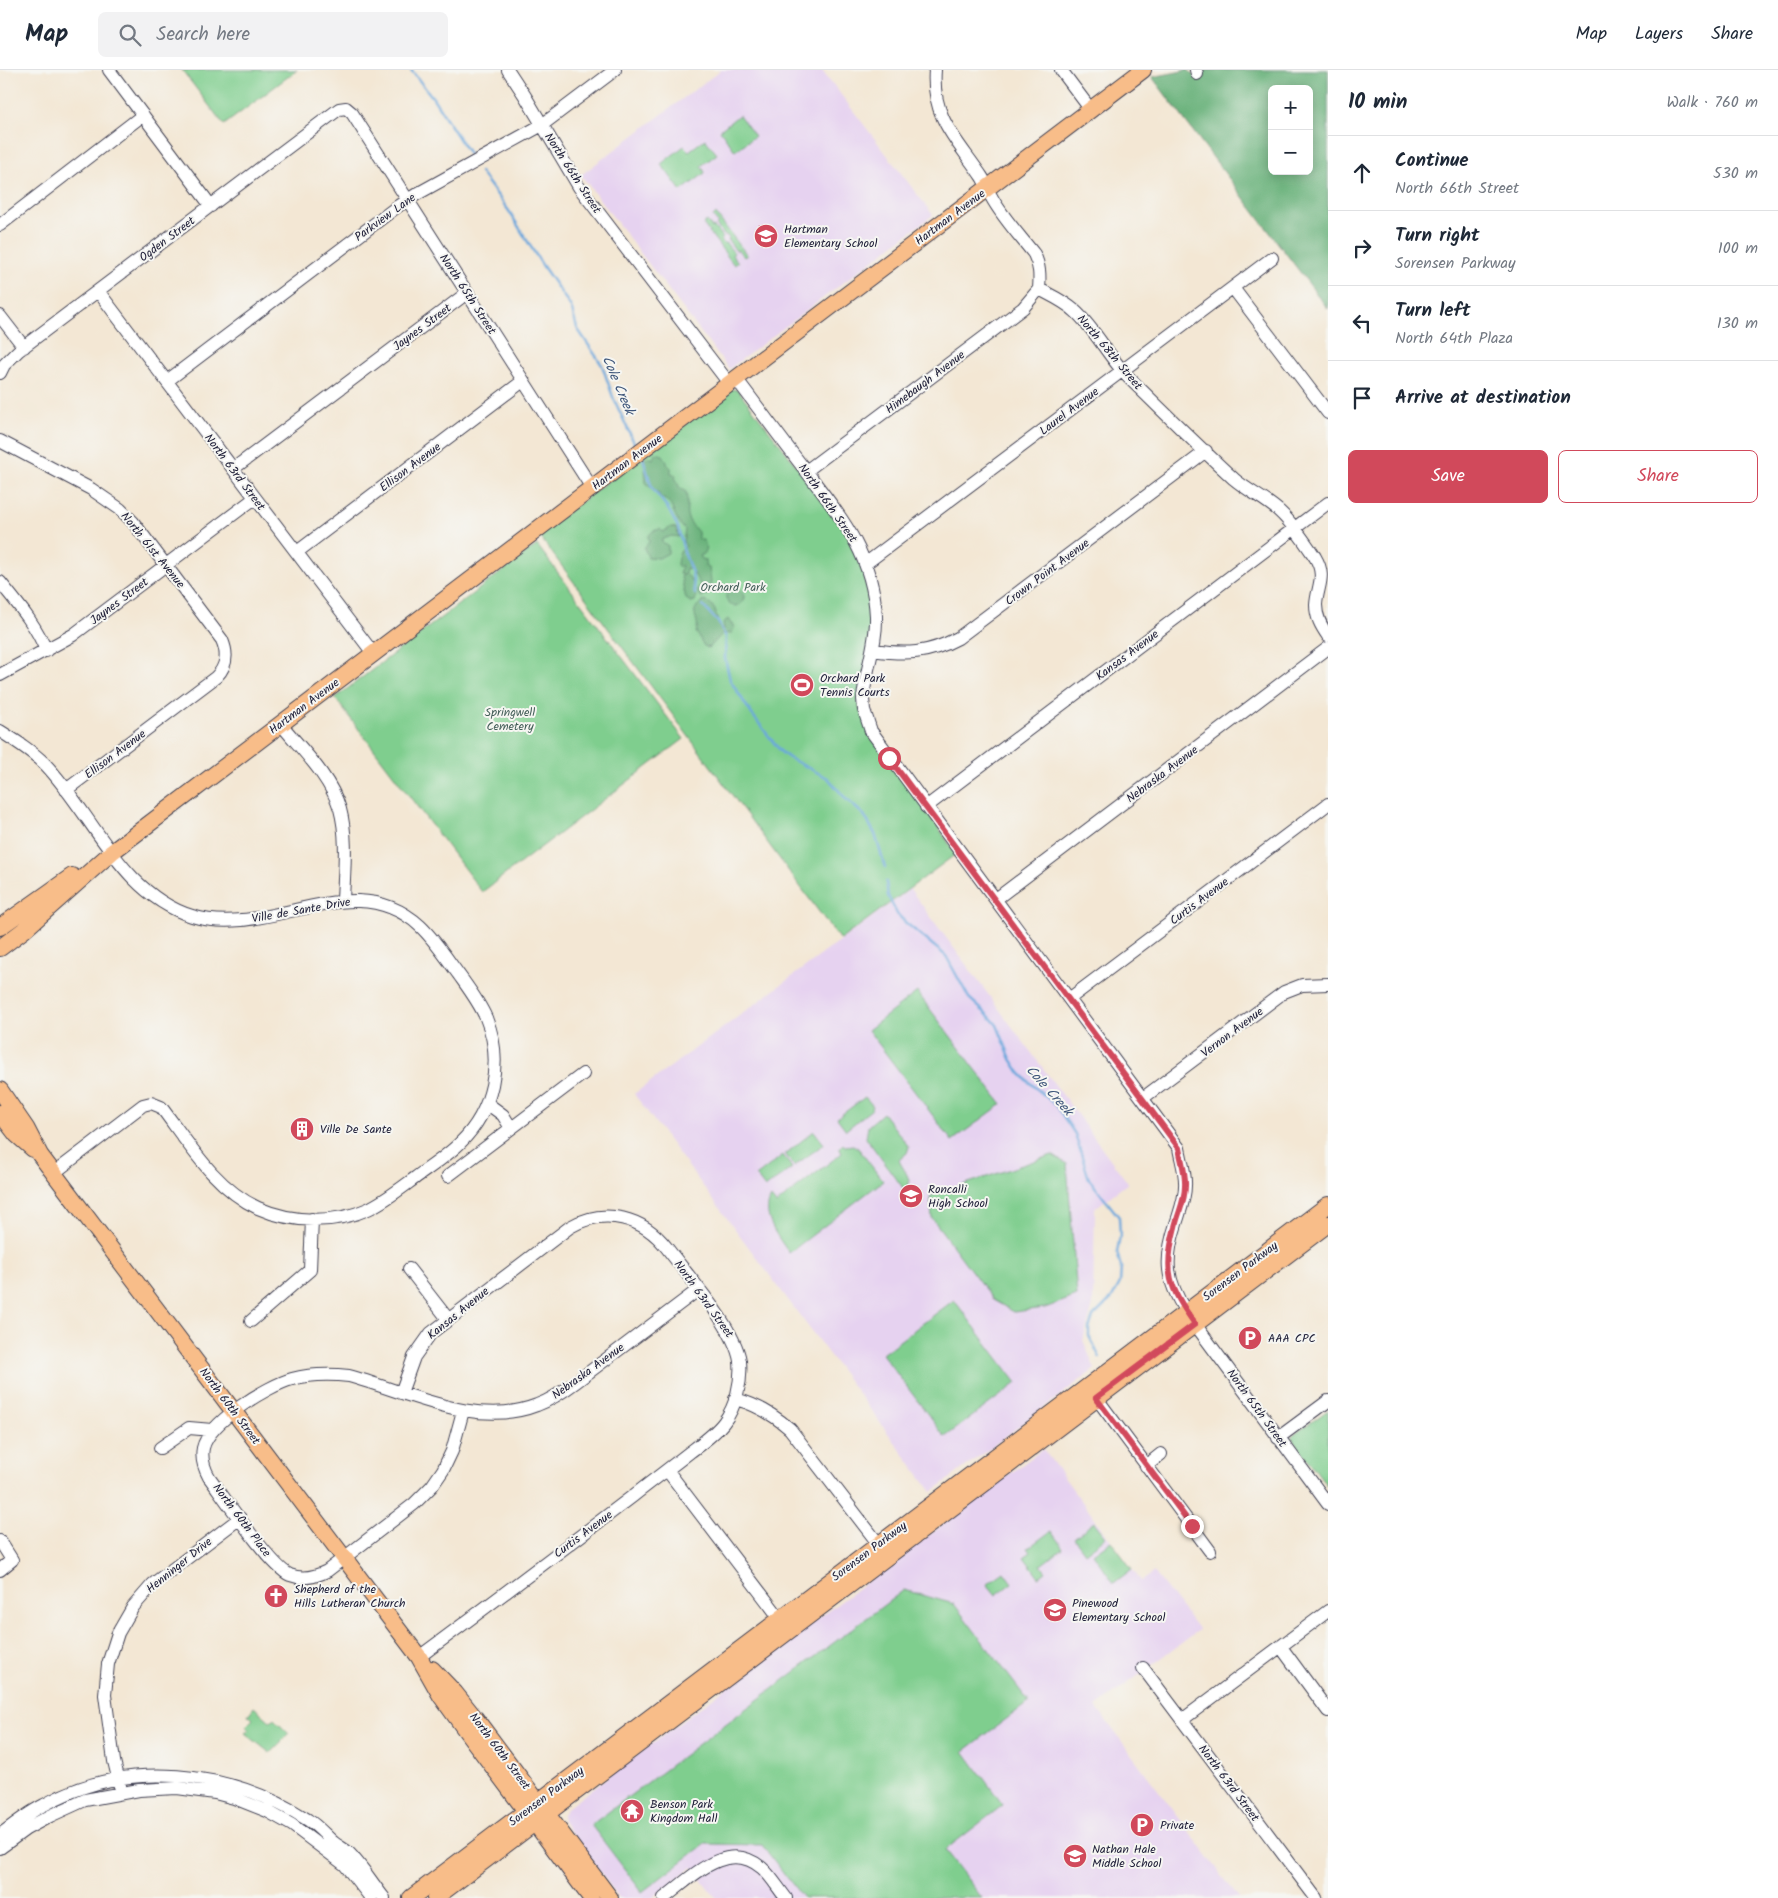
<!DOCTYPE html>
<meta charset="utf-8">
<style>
body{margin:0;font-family:Kalam,sans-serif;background:#f2f2f3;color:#1f2937}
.controls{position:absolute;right:15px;top:15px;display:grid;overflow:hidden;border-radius:8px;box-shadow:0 2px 12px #0003}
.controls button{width:45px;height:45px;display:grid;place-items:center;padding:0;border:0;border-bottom:1px solid #e0e1e3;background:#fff;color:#1f2937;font:25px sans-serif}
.stop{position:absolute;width:15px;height:15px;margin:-11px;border:4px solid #d1495b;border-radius:50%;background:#fff}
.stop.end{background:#d1495b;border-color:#fff;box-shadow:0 1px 5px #0008}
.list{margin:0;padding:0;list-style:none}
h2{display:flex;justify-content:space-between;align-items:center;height:65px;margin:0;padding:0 20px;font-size:21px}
h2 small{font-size:16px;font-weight:400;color:#747a83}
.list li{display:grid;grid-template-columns:32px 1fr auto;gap:15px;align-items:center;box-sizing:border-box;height:75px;padding:0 20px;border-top:1px solid #e0e1e3}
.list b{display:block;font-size:19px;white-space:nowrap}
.list p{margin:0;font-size:16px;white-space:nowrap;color:#747a83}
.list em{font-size:16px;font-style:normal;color:#747a83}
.actions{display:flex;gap:10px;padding:15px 20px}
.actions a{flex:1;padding:11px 0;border:1px solid #d1495b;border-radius:8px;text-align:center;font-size:18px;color:#d1495b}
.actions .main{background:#d1495b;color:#fff}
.icon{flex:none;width:28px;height:28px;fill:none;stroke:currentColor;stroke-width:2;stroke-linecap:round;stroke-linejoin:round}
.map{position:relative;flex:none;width:1328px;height:1828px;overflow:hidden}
header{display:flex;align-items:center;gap:30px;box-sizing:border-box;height:70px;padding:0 25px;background:#fff;border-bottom:1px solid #e0e1e3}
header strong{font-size:24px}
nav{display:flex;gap:28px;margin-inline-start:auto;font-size:18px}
.search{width:350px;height:45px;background:#f2f2f3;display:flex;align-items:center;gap:12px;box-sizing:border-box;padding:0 18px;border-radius:8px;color:#747a83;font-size:19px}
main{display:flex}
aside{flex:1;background:#fff}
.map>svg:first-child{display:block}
.built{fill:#e6d2f0}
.green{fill:#7fce8e;stroke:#507864}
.forest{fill:#67b179;stroke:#446a5a;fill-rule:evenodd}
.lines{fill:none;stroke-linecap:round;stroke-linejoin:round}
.stream{stroke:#6ba7dc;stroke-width:2.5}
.minor-casing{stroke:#414052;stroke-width:14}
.major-casing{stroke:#414052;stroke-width:18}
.minor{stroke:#fff;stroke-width:12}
.major{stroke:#f8bd89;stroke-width:16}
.route{stroke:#d1495b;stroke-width:6}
.labels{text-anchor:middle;stroke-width:4;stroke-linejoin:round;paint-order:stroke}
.street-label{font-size:12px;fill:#22223b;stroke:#f6f6f2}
.poi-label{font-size:12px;fill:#22223b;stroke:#f6f6f2;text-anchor:start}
.park-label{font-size:12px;fill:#435e58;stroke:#f6f6f2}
.water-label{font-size:14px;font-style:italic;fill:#3f577b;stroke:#f6f6f2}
</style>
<header>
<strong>Map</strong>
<div class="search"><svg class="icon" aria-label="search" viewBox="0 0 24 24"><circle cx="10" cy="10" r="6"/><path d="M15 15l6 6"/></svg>Search here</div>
<nav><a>Map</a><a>Layers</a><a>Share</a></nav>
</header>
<main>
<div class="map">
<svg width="1328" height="1828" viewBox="0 0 1328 1828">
<rect width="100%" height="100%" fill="#f6f6f2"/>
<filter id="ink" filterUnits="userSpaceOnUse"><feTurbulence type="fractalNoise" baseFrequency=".02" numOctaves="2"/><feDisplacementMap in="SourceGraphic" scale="10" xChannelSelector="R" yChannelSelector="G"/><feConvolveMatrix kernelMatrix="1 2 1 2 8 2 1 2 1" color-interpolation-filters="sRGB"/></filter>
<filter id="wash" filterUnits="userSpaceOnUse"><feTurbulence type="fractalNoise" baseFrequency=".0096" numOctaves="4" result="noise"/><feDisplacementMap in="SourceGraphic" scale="20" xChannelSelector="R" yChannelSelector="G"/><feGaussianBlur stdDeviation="1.12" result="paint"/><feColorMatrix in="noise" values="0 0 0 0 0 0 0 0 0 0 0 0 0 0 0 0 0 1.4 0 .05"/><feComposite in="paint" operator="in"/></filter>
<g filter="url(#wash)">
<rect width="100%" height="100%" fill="#f3e7d4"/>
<!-- built -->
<path class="built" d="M 721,0 L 822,0 L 933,145 L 729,299 L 581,105 Z
M 910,819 L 1128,1113 L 1095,1138 L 1093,1235 L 1083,1270 L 1095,1299 L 932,1422 L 634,1024 Z
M 1043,1379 L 1141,1511 L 1154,1502 L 1199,1560 L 1096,1637 L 1239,1828 L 716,1828 L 692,1797 L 652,1828 L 619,1828 L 563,1751 L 562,1746 L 567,1738 Z"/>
<!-- green -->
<path class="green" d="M 182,0 L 297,0 L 224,55 Z
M 739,45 L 755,66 L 735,81 L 720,60 Z
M 705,69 L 717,84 L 701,96 L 705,102 L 704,104 L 681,121 L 661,94 L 684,76 L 689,81 Z
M 716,144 L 747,185 L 744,187 L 738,180 L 736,181 L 728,170 L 729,169 L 727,165 L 725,166 L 716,155 L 718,153 L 713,147 Z
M 707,151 L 712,158 L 714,157 L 723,168 L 721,170 L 724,174 L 726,173 L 734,183 L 732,185 L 738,192 L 734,195 L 703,154 Z
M 731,319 L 738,320 L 843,456 L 866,507 L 872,552 L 859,637 L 956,784 L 840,870 L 538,464 Z
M 537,475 L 684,669 L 482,822 L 335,628 Z
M 917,922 L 1002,1034 L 952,1071 L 868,960 Z
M 865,1027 L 873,1036 L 872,1039 L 846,1060 L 837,1048 Z
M 883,1043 L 909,1077 L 907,1083 L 899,1090 C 902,1099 915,1110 906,1122 L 866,1068 L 868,1056 Z
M 814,1061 L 824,1074 L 794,1096 L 785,1084 Z
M 843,1074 L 845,1076 L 853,1075 L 858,1078 L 883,1111 L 789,1183 C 779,1168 760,1146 771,1128 L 776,1134 L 842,1083 L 839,1078 Z
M 783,1085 L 792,1098 L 765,1118 L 756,1106 Z
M 1052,1085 L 1067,1094 L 1077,1226 L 1045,1238 L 1014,1242 L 993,1230 L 932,1148 L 930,1126 Z
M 954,1230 L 1017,1313 L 945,1367 L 882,1284 Z
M 1328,1340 L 1328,1417 L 1291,1367 Z
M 1094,1452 L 1106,1467 L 1085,1483 L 1074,1468 Z
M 1051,1461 L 1063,1478 L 1041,1495 L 1046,1502 L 1039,1507 L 1024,1487 L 1031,1482 L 1028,1478 Z
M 1111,1471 L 1132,1499 L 1114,1513 L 1093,1484 Z
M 1004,1502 L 1012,1513 L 996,1525 L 987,1514 Z
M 904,1520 L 954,1534 L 1029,1632 L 964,1681 L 1003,1735 L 945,1780 L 982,1828 L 803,1828 L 762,1775 L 705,1774 L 642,1822 L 591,1755 Z
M 254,1637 L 271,1652 L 274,1649 L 289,1664 L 270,1683 L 245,1663 L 249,1660 L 246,1656 L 253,1649 L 248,1645 Z"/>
<!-- forest -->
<path class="forest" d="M 1188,0 L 1200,10 L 1201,0 L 1328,0 L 1328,239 L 1152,7 ZM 1272,19 L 1309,19 L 1309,101 L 1272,101 Z
M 655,383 L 663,385 L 667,391 L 667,394 L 671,398 L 671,403 L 676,405 L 675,410 L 678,413 L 679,417 L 686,422 C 690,445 680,442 698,462 L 698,468 L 704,471 L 706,477 L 704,484 L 700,486 L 702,489 L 706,490 L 705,496 L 709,498 C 711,509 713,517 706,526 L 701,527 C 696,523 697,519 700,514 L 691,499 L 686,498 L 685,503 L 682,505 L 679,504 L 682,496 L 681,495 L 679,497 L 677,495 C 678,487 678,482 686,476 L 683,472 L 685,460 L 679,453 L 669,432 L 660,427 L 658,422 L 653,421 L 649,415 L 646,414 L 645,396 L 643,391 L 648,387 L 653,389 Z
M 671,457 L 676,458 L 679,467 L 672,466 L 662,469 L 661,471 L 668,476 L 668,483 L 659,488 L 648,487 L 644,478 L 649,472 L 648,466 L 653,461 L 660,459 L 663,462 Z
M 685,504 C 692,506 698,524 695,531 L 691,532 L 686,529 L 681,507 Z
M726 527a9 9 0 1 1 18 0a9 9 0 1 1-18 0Z
M 704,531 L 711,534 L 715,540 L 720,559 L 724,559 L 723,553 L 728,549 L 731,554 L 733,554 L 734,558 L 732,563 L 722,564 L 709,578 L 704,576 L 696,562 C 702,548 685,542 704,531 Z"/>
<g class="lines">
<!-- stream -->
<path class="stream" d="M 411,0 L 433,28 L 469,84
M 480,102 L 509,141 L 542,195 L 571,237 L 577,258 L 602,295 L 613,327 L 636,377
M 643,388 L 652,418 L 667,437 L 678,457 L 684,482 L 692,503 L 695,524
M 703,536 L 718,552 L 726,567 L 725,588 L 730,610 L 751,643 L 781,682 L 789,688 L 828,708 L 846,729 L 864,745 L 875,764 L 885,797
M 886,812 L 888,826 L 897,844 L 906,853 L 946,886 L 969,928 L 991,948 L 997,955 L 1011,989 L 1020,1003 L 1029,1012 L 1051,1031 L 1057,1037 L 1075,1064 L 1089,1109 L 1119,1147 L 1120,1166 L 1117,1182 L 1121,1197 L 1120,1213 L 1112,1228 L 1093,1247 L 1089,1258 L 1089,1266 L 1100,1288"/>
</g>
</g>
<g filter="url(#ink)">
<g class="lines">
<!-- minor casing -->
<g class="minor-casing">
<path id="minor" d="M 109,0 L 211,136
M 508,0 L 525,26 L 579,117 L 725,308 L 741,315 C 763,344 784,373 806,401 C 841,447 873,485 876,546 C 877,575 865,601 863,629 L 864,640 L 871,661 L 1179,1078 C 1181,1090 1186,1104 1185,1116 C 1185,1129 1180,1141 1176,1154 C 1164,1190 1166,1210 1186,1242 L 1328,1434
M 935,0 C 931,48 958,71 982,107 C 986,113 988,121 992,128 C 1003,148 1020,166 1034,184 C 1040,196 1040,206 1039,219
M 1061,0 L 1091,40
M 1196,0 L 1197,4
M 0,155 L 143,45
M 1233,218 L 1328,343
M 1039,219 C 1052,226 1064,231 1075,241 C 1096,260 1109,288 1130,309 C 1164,342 1198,376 1234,409 C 1248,421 1266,429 1280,442 C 1293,454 1305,472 1315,487 C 1327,507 1317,516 1316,535 C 1316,547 1321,556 1328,566
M 98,221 L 373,583
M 0,246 L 24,277
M 0,303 L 4,295 L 18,281 L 339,39 L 346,38 L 352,43 L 592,418
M 167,311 L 398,136 L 417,124 L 542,55 L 615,0
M 0,371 L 91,419 L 120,439 L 133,452 L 222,570 C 228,584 227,596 216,607 L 66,720
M 233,399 L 467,223
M 806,401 L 1023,238 L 1039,219
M 297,482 L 523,311
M 865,494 L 1272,188
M 0,512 C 17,533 37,556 46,581
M 873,580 C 906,585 928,584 958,568 L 1206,381
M 0,605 L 73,565 L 255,428
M 280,653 C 301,679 330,706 340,739 C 348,768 344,801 343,831
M 0,661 C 16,671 32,681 45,694 C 93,744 121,824 192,846 C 269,870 353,794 420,856 C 435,870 447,889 459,905 C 469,919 479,932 486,948 C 504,991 493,1041 460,1073 C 447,1086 430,1097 415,1108 C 400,1119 385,1131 368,1139 C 335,1154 292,1153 258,1138 C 215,1118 189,1074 161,1037 L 151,1033 L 143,1035 L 54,1103
M 926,737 L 1328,433
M 996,829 L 1328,578
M 1069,929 L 1328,734
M 1143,1028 L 1284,922 L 1302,915 L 1328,914
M 488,1034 L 503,1045 L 511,1058
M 448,1106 L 583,1004
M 409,1199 L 448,1249
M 251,1251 L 310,1200 L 312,1149
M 1092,1322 L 1210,1481
M 401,1323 L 414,1287 L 431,1263 L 570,1157 C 605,1137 643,1147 667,1178 C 688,1206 735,1258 740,1291 C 742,1312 736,1336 724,1352 C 715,1364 702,1373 690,1382 C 671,1397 652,1411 633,1426 C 562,1480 491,1534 419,1587
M 735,1329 C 755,1334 774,1345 790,1359 L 884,1481
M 463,1341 L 452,1381 L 443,1400 L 432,1416 L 414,1434 L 327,1501 C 315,1507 303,1510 290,1505 C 271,1497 224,1427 209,1407 C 204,1398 201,1388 203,1378 C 209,1352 267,1316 292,1309 C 311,1304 329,1304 349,1306 C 408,1322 476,1359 537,1335 C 551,1330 564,1321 576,1312 L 698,1220
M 1278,1368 L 1328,1331
M 160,1378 L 189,1358 L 212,1360
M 1146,1396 L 1161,1384
M 667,1400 L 785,1555
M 0,1471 L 12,1490 L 0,1500
M 1281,1577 L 1328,1641
M 1143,1598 L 1316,1828
M 1182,1650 L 1328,1541
M 120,1716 L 114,1691 L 105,1625 L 108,1594 L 118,1563 L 133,1537 L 153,1514 L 240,1448
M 0,1765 C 14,1754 28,1743 44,1735 C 126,1688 230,1700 308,1750 C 317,1755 325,1765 333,1772 C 338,1776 344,1779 349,1783 C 362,1796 372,1813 384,1828
M 0,1778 L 26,1759 L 50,1746 L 85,1730 L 139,1720 L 177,1718 L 215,1723 L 234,1728 L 267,1741 L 292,1755 L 345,1795 L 371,1828
M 664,1828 C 691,1808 727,1768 762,1798 C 771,1806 778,1818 786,1828"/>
</g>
<!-- major casing -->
<g class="major-casing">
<path id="major" d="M 0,857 L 72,806
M 0,878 L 24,860 L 112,782 L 1143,0
M 0,1020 L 26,1058 L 40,1085 L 419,1587 L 441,1626 L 467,1662 L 591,1828
M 0,1043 L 17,1065 L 33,1079
M 432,1599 L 455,1623 L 475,1648 L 610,1828
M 411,1828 L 1328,1135
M 435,1828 L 1328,1154"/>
</g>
<!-- minor -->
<use href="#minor" class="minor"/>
<!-- major -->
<use href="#major" class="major"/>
</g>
</g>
<g class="lines" filter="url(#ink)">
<!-- route -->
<path class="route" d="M 889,688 L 1179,1078 C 1181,1090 1186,1104 1185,1116 C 1185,1131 1178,1143 1175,1157 C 1163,1202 1169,1217 1195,1254 L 1096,1328 L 1192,1456"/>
</g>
<!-- icons -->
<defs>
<g id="school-disc" transform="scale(1.25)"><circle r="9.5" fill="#d1495b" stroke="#f6f6f2"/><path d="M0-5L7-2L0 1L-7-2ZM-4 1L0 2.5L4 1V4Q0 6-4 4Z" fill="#fff"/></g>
<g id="stadium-disc" transform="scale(1.25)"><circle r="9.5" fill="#d1495b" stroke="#f6f6f2"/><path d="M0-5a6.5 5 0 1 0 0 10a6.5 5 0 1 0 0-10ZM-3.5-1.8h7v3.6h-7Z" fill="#fff"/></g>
<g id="building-disc" transform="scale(1.25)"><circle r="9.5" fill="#d1495b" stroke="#f6f6f2"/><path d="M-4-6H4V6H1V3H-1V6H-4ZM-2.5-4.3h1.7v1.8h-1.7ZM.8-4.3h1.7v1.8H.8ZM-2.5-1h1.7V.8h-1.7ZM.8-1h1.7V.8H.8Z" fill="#fff"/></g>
<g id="parking-disc" transform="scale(1.25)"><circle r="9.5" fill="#d1495b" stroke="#f6f6f2"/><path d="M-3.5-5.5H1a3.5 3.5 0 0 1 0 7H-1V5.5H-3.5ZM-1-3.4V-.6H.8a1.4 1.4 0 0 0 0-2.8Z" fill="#fff"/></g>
<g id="church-disc" transform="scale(1.25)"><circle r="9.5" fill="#d1495b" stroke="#f6f6f2"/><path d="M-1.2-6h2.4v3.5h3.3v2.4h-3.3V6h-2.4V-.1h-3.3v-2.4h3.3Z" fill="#fff"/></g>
<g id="temple-disc" transform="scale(1.25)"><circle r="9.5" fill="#d1495b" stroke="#f6f6f2"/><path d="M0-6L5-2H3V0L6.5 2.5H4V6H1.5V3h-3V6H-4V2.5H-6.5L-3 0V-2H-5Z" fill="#fff"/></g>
</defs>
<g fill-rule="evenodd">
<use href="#school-disc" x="766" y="166"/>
<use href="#stadium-disc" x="802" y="615"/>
<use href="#building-disc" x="302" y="1059"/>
<use href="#school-disc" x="911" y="1126"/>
<use href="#parking-disc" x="1250" y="1268"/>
<use href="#church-disc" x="276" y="1526"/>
<use href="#school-disc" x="1055" y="1540"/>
<use href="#temple-disc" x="632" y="1741"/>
<use href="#parking-disc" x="1142" y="1755"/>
<use href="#school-disc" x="1075" y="1786"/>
</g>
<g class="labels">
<!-- street labels -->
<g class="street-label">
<text transform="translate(573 103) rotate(57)" y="4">North 66th Street</text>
<text transform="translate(385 147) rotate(-36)" y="4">Parkview Lane</text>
<text transform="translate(950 147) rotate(-37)" y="4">Hartman Avenue</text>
<text transform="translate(167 169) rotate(-37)" y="4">Ogden Street</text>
<text transform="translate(468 224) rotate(57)" y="4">North 65th Street</text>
<text transform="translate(422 257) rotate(-37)" y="4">Jaynes Street</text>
<text transform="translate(1110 282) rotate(50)" y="4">North 68th Street</text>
<text transform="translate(925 312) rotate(-37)" y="4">Himebaugh Avenue</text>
<text transform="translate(1069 341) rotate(-37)" y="4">Laurel Avenue</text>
<text transform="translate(627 392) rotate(-37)" y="4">Hartman Avenue</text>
<text transform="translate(410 397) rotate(-37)" y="4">Ellison Avenue</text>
<text transform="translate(235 402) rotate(53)" y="4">North 63rd Street</text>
<text transform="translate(828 433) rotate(55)" y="4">North 66th Street</text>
<text transform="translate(153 480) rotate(51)" y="4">North 61st Avenue</text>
<text transform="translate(1047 502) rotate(-37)" y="4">Crown Point Avenue</text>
<text transform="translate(119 531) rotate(-37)" y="4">Jaynes Street</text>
<text transform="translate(1127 585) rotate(-37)" y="4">Kansas Avenue</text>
<text transform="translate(304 636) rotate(-37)" y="4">Hartman Avenue</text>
<text transform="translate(115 684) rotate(-37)" y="4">Ellison Avenue</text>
<text transform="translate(1162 704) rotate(-37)" y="4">Nebraska Avenue</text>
<text transform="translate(1199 831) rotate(-37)" y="4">Curtis Avenue</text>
<text transform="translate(301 840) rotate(-10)" y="4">Ville de Sante Drive</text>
<text transform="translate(1232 962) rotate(-37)" y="4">Vernon Avenue</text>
<text transform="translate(1240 1201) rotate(-37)" y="4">Sorensen Parkway</text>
<text transform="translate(704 1229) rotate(54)" y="4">North 63rd Street</text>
<text transform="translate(458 1243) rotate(-39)" y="4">Kansas Avenue</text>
<text transform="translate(588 1301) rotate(-36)" y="4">Nebraska Avenue</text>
<text transform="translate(230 1336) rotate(53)" y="4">North 60th Street</text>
<text transform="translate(1257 1338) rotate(54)" y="4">North 65th Street</text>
<text transform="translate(242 1450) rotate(53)" y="4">North 60th Place</text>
<text transform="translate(583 1464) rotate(-37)" y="4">Curtis Avenue</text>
<text transform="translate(869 1481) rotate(-37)" y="4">Sorensen Parkway</text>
<text transform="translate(179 1495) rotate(-39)" y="4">Henninger Drive</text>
<text transform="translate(500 1681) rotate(53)" y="4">North 60th Street</text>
<text transform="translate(1229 1713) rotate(53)" y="4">North 63rd Street</text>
<text transform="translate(546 1726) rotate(-37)" y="4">Sorensen Parkway</text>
</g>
<!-- poi labels -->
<g class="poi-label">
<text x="784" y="163">Hartman<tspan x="784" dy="14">Elementary School</tspan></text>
<text x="820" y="612">Orchard Park<tspan x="820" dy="14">Tennis Courts</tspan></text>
<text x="320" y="1063">Ville De Sante</text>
<text x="928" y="1123">Roncalli<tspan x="928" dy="14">High School</tspan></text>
<text x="1268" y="1272">AAA CPC</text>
<text x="294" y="1523">Shepherd of the<tspan x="294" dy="14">Hills Lutheran Church</tspan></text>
<text x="1072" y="1537">Pinewood<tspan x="1072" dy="14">Elementary School</tspan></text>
<text x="650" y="1738">Benson Park<tspan x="650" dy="14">Kingdom Hall</tspan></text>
<text x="1160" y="1759">Private</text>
<text x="1092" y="1783">Nathan Hale<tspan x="1092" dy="14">Middle School</tspan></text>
</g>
<!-- park labels -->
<g class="park-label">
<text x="733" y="521">Orchard Park</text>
<text x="510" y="646">Springwell<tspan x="510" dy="14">Cemetery</tspan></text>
</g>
<!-- water labels -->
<g class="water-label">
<text transform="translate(619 315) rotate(67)" y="5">Cole Creek</text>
<text transform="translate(1050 1020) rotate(48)" y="5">Cole Creek</text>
</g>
</g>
</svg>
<div class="controls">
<button>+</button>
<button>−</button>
</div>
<div class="stop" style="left:889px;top:688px"></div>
<div class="stop end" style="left:1192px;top:1456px"></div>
</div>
<aside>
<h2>10 min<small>Walk · 760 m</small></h2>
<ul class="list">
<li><svg class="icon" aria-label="ahead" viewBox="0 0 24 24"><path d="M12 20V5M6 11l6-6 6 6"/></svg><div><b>Continue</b><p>North 66th Street</p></div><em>530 m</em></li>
<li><svg class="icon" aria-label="right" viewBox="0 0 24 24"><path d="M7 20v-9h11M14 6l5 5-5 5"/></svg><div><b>Turn right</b><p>Sorensen Parkway</p></div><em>100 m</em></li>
<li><svg class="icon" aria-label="left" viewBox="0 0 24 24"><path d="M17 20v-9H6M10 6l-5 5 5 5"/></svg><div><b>Turn left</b><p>North 64th Plaza</p></div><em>130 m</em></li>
<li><svg class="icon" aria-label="arrive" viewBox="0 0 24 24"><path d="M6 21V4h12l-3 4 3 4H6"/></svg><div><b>Arrive at destination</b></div></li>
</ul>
<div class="actions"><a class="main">Save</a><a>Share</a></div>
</aside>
</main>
